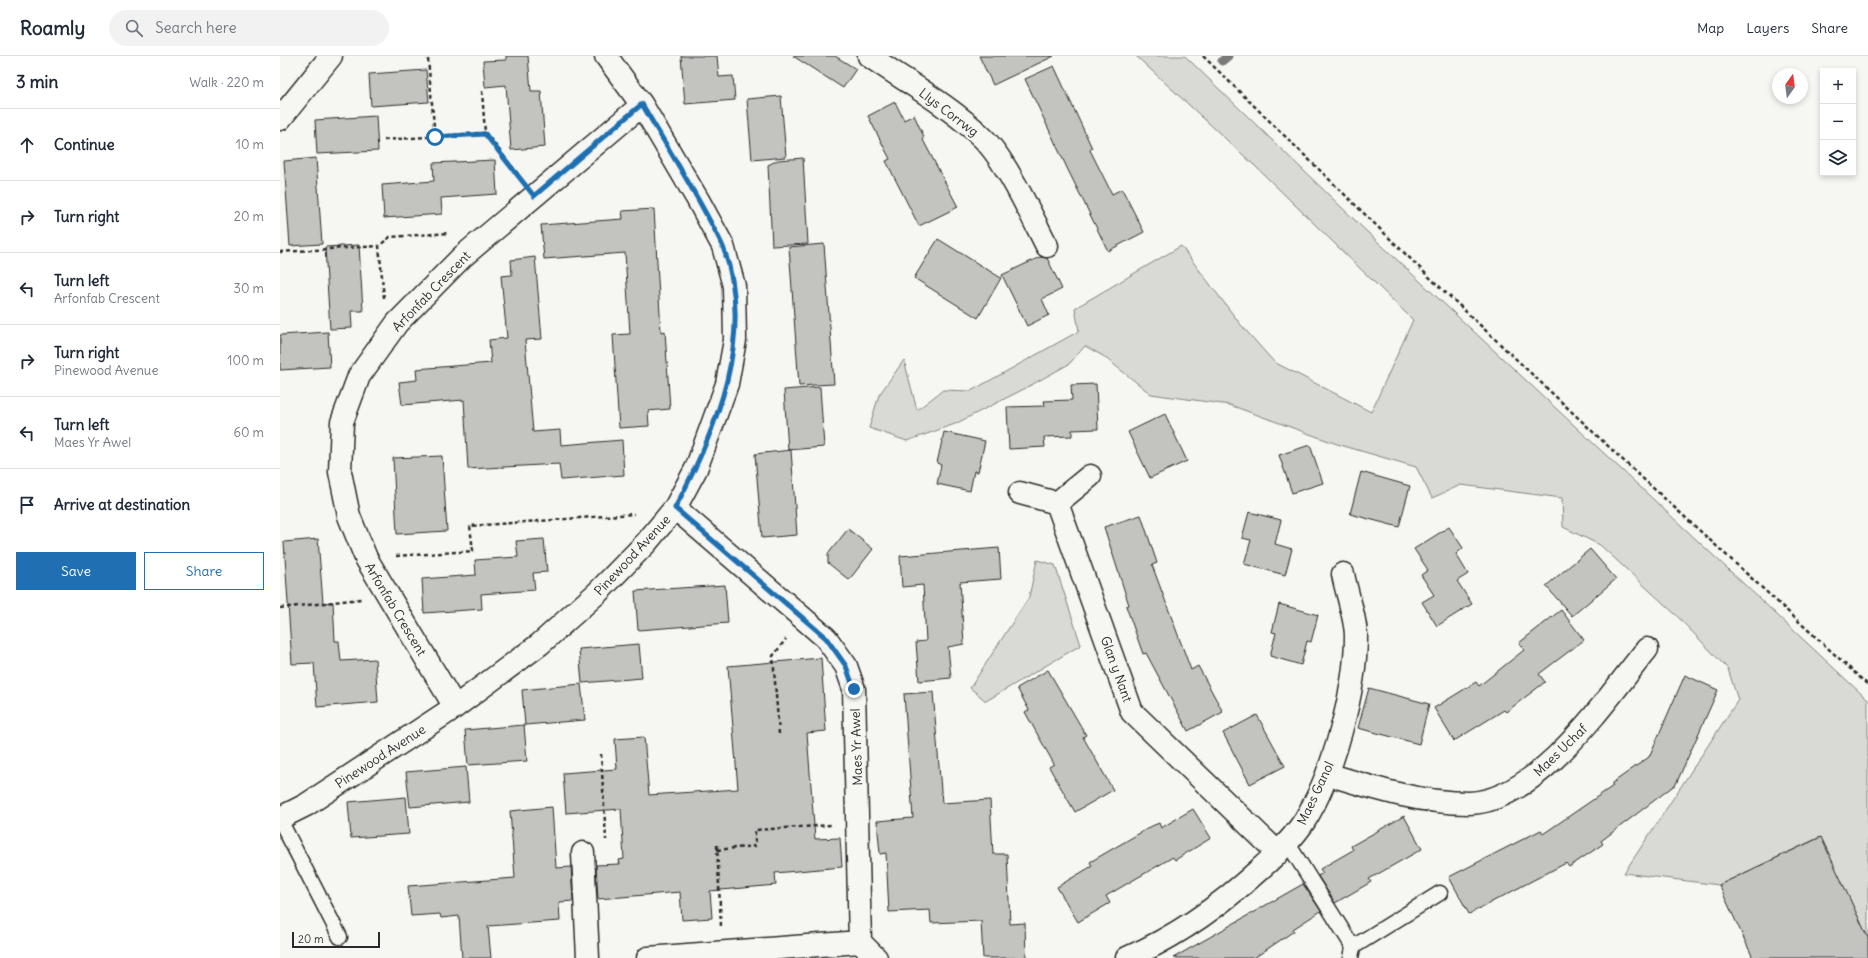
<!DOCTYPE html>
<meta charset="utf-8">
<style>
body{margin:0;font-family:Delius,sans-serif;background:#f2f2f3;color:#1f2937}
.controls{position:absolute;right:12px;top:12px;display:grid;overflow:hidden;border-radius:0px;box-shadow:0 2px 6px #0003}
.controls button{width:36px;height:36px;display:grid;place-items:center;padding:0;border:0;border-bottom:1px solid #e0e1e3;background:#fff;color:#1f2937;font:20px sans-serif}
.compass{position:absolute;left:1492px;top:12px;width:36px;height:36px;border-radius:50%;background:#fff;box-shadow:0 2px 6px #0003;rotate:14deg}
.scale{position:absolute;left:12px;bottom:10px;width:88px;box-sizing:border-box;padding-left:4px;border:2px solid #2b2b2b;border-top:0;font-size:11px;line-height:14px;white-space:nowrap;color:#2b2b2b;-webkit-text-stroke:3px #f6f6f2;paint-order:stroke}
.stop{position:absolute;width:12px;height:12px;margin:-9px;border:3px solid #1f6fb2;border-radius:50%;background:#fff}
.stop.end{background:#1f6fb2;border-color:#fff;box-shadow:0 1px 4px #0008}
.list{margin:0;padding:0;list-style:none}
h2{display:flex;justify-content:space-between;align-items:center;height:52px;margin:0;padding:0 16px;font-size:17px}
h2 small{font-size:13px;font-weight:400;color:#747a83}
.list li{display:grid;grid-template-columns:26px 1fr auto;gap:12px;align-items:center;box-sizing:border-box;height:72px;padding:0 16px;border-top:1px solid #e0e1e3}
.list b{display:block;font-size:15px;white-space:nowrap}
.list p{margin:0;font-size:13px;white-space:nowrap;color:#747a83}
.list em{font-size:13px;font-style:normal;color:#747a83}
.actions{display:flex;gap:8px;padding:12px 16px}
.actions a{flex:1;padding:9px 0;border:1px solid #1f6fb2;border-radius:0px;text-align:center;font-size:14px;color:#1f6fb2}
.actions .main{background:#1f6fb2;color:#fff}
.icon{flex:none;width:22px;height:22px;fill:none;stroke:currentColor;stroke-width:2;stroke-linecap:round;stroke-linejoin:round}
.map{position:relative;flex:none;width:1588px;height:902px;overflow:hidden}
header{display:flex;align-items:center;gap:24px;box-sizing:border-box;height:56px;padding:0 20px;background:#fff;border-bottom:1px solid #e0e1e3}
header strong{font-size:19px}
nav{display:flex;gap:22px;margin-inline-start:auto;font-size:14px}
.search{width:280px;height:36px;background:#f2f2f3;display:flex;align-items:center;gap:10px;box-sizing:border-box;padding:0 14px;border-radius:22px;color:#747a83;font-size:15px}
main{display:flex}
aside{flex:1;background:#fff}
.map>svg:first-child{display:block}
.green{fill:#d9d9d5;stroke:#828280}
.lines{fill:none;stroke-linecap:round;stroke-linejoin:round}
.stream{stroke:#7a7a78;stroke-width:9}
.building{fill:#c3c3c0;stroke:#2b2b2b}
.lane-casing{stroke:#2b2b2b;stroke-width:17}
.street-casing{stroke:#2b2b2b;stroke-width:25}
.path{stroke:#2b2b2b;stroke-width:2.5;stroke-dasharray:4 3;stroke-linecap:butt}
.lane{stroke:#f6f6f2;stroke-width:14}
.street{stroke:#f6f6f2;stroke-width:22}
.route{stroke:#1f6fb2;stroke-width:5}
.labels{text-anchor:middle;stroke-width:4;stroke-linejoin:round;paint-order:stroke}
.street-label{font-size:13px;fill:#2b2b2b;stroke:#f6f6f2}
</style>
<header>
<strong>Roamly</strong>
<div class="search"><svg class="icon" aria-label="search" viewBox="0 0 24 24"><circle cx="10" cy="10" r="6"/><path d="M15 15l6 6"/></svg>Search here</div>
<nav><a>Map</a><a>Layers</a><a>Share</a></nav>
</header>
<main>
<aside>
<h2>3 min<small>Walk · 220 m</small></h2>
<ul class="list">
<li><svg class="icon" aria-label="ahead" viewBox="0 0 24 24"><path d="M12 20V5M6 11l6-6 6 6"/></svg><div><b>Continue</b></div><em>10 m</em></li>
<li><svg class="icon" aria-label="right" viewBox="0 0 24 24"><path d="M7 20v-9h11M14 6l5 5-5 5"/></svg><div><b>Turn right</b></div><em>20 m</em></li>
<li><svg class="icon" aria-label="left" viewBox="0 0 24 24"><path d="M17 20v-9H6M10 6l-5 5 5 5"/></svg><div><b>Turn left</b><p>Arfonfab Crescent</p></div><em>30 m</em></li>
<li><svg class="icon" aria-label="right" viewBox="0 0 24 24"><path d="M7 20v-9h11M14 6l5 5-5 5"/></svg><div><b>Turn right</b><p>Pinewood Avenue</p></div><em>100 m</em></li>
<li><svg class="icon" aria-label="left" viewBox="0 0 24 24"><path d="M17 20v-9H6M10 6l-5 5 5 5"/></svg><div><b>Turn left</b><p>Maes Yr Awel</p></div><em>60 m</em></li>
<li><svg class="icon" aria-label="arrive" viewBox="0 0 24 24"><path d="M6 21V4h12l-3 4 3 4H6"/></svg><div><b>Arrive at destination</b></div></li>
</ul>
<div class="actions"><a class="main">Save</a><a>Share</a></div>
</aside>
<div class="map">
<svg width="1588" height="902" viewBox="0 0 1588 902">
<rect width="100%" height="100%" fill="#f6f6f2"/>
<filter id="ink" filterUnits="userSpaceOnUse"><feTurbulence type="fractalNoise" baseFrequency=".025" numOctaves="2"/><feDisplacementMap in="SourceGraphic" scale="8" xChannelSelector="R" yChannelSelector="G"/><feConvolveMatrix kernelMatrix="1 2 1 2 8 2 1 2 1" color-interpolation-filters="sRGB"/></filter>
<g filter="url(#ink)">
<!-- green -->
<path class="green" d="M 856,0 L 905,0 L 1083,172 L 1588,644 L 1588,882 L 1540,781 L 1439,829 L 1344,817 L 1458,644 L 1448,613 L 1395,558 L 1320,489 L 1283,471 L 1282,442 L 1181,429 L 1152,442 L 1136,411 L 1057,388 L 950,349 L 871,338 L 823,300 L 805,290 L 789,308 L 744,333 L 675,368 L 627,385 L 589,372 L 599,339 L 624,304 L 637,354 L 663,334 L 691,335 L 799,275 L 795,252 L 901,190 L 961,269 L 994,306 L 1091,356 L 1133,264 L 975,110 Z
M 757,504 L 775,509 L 801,589 L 706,645 L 690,632 L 749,541 Z"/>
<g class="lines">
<!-- stream -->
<path class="stream" d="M 942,5 L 948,0"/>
</g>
<!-- building -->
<path class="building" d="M 226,0 L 248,0 L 251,35 L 261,35 L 265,91 L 231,94 L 226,29 L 205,31 L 203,5 L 226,4 Z
M 401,0 L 437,0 L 439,21 L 453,20 L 455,44 L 405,48 Z
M 513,0 L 555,0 L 576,13 L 563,32 Z
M 699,0 L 774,0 L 713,29 Z
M 774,10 L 812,92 L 810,94 L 832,138 L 842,133 L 864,176 L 828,195 L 788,114 L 745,23 Z
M 146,14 L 149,46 L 91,50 L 89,18 Z
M 501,40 L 506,101 L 472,104 L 467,43 Z
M 615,46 L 624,64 L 634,59 L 644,81 L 642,82 L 678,151 L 639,170 L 606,105 L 610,103 L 588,60 Z
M 96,60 L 98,95 L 37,98 L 35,64 Z
M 36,102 L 42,188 L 10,190 L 4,105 Z
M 523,102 L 528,188 L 492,190 L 488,109 L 498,104 Z
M 215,104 L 217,138 L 161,142 L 162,158 L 104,162 L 102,129 L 154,125 L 153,107 Z
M 374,153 L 381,276 L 385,275 L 390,353 L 368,355 L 369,370 L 339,372 L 333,279 L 350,278 L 345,197 L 264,203 L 261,169 L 343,163 L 342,155 Z
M 658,183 L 721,222 L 698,262 L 634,222 Z
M 544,188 L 554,328 L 519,330 L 509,191 Z
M 79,189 L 83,255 L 71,255 L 72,272 L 50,273 L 45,191 Z
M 255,201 L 262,283 L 245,284 L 253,376 L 280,374 L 281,389 L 342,384 L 344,419 L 281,424 L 279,408 L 188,413 L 184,344 L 122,349 L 119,326 L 137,324 L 136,313 L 211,307 L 209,284 L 227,282 L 221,220 L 232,219 L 231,204 Z
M 760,201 L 767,202 L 782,233 L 762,243 L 769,259 L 747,270 L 722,219 Z
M 48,276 L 50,311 L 0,314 L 0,279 Z
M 816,328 L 818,373 L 792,374 L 792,380 L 764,381 L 765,391 L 729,393 L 727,351 L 765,350 L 764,345 L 792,344 L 791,329 Z
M 540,331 L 544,391 L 508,394 L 504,334 Z
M 885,358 L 907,405 L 870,422 L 848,376 Z
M 664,376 L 705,385 L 698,416 L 694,415 L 690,435 L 657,428 L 661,409 L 657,407 Z
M 1030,389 L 1043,427 L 1012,437 L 999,399 Z
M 511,394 L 517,479 L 482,482 L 475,398 Z
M 162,400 L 167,475 L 117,478 L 113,402 Z
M 1081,416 L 1130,430 L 1119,471 L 1070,458 Z
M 969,456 L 1001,464 L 995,488 L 1012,493 L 1005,519 L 964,508 L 971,484 L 962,482 Z
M 861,459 L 877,507 L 872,509 L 911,614 L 918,610 L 943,656 L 908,675 L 866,597 L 863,598 L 846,550 L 849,549 L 824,471 Z
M 1169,471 L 1183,492 L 1176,498 L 1188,518 L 1177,525 L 1192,548 L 1157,570 L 1142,546 L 1154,539 L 1141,519 L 1148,514 L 1134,493 Z
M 568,473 L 593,493 L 569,524 L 548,507 L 548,498 Z
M 38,483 L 43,547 L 53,546 L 55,585 L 59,585 L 61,605 L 95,603 L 98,646 L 37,651 L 34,607 L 12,608 L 4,486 Z
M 264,483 L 267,516 L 253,517 L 255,534 L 201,538 L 202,553 L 144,557 L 142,523 L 196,519 L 195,504 L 238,501 L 236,485 Z
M 719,492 L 721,523 L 680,526 L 684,588 L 668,591 L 671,622 L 639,625 L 636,586 L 646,585 L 643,529 L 622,531 L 620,500 Z
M 1310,493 L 1336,523 L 1292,560 L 1266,530 Z
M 445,529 L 448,567 L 358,574 L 355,535 Z
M 999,548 L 1038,559 L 1031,586 L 1027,585 L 1021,609 L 990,600 L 996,577 L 992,576 Z
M 1281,554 L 1304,584 L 1259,618 L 1265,626 L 1226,656 L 1224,654 L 1174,685 L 1154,652 L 1196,626 L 1199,630 L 1244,594 L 1239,587 Z
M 359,588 L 362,622 L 302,627 L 299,593 Z
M 541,602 L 546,675 L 527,677 L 535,783 L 560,782 L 562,811 L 495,817 L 496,829 L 430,835 L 432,862 L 402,864 L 400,836 L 318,843 L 316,809 L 340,808 L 339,804 L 344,803 L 341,753 L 286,757 L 283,717 L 337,713 L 335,683 L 364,681 L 369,739 L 458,733 L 448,610 Z
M 768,614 L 806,679 L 803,681 L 833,734 L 795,756 L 769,711 L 774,708 L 745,656 L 749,654 L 737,632 Z
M 1405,619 L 1438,634 L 1396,728 L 1321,785 L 1323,788 L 1289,811 L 1286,807 L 1189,858 L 1169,821 L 1261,774 L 1263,778 L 1333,730 L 1331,728 L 1369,701 Z
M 301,628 L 305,664 L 245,669 L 242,634 Z
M 1089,632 L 1149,648 L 1139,688 L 1078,672 Z
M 653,636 L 662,747 L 710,744 L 713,798 L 727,798 L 730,868 L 745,867 L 746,902 L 703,902 L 701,865 L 651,867 L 650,854 L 609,856 L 606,797 L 600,798 L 597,765 L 633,762 L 624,638 Z
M 977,659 L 1005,710 L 970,728 L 943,677 Z
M 244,669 L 247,705 L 188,709 L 185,674 Z
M 186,711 L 189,746 L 130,751 L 126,716 Z
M 126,741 L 129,778 L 71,782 L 68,746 Z
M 272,751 L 276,812 L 291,811 L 293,845 L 279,846 L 280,865 L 208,870 L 211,902 L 182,902 L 179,860 L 161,862 L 160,858 L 131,860 L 128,830 L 235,822 L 230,755 Z
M 913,753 L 931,782 L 895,804 L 893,801 L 826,840 L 830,847 L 798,866 L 777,831 L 812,810 L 810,806 L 872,770 L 879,767 L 881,772 Z
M 1124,760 L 1142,793 L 1089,823 L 1091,826 L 1055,847 L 1038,820 L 1043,817 L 1040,813 L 1073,794 L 1071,790 Z
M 1541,781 L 1588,882 L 1588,902 L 1473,902 L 1439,829 Z
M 1023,828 L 1041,855 L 1013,873 L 1014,875 L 974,902 L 893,902 Z"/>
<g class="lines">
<!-- lane casing -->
<g class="lane-casing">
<path id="lane" d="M 0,764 L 60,881
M 1007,786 L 1073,891 L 1071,902
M 1073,891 L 1160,837"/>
</g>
<!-- street casing -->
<g class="street-casing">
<path id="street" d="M 589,0 C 627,26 670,50 703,82 C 727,106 751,159 767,190
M 0,63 L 51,0
M 740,437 L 777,447 L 810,420
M 777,447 L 852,656 L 998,797
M 395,452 L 546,582 L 566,610 L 574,633 L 580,886 L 596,902
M 175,651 L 86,502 L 69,460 L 60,416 L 62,366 L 79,320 L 117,267 L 182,201 L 362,49
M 1047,718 C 1093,732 1140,747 1189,747 C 1259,745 1326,643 1367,593
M 0,762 L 26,749 L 175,651 L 260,588 L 317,537 L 366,487 L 395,452 L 416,413 L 447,328 L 455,284 L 454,230 L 443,190 L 418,144 L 362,49 L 326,0
M 303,797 L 308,902
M 368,902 L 580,886
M 847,902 C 896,881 941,849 980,813 C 996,799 1013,783 1025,764 C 1053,719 1076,633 1076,580 C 1076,563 1066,535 1063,518"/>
</g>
<!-- path -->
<path class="path" d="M 923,0 L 1146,218 L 1347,408 L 1588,629
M 148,3 L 155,81
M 202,35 L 205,77 L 238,119
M 104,84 L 205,77
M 0,196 L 99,190
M 104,242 L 99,190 L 110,181 L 169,177
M 116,500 L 193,495 L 190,470 L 354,458
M 0,552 L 81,543
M 499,678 L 493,600 L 506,583
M 321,698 L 326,784
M 437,789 L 441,870
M 437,794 L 475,790 L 475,774 L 551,769"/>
<!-- lane -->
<use href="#lane" class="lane"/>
<!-- street -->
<use href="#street" class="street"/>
</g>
</g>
<g class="lines" filter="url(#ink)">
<!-- route -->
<path class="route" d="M 155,81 L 205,78 L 254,140 L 362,48 C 383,84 405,119 425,156 C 431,167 438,179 443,191 C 476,278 436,375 395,452 L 546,582 L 566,610 L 574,633"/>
</g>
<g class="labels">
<!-- street labels -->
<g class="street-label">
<text transform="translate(669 56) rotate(37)" y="5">Llys Corrwg</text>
<text transform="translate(151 235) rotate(-46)" y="5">Arfonfab Crescent</text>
<text transform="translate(352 499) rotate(-47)" y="5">Pinewood Avenue</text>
<text transform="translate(116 553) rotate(59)" y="5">Arfonfab Crescent</text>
<text transform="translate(837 613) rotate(70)" y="5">Glan y Nant</text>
<text transform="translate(576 691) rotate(-92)" y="5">Maes Yr Awel</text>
<text transform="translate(1280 694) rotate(-44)" y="5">Maes Uchaf</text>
<text transform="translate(100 700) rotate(-33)" y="5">Pinewood Avenue</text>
<text transform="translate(1035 737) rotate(-65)" y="5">Maes Ganol</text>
</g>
</g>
</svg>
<div class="controls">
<button>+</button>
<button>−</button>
<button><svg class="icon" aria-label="layers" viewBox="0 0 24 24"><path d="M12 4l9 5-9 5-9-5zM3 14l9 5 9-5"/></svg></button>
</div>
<svg class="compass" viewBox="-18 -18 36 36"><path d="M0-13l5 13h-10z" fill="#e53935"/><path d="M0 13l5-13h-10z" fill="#747a83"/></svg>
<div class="scale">20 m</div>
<div class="stop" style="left:155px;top:81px"></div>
<div class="stop end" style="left:574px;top:633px"></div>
</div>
</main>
